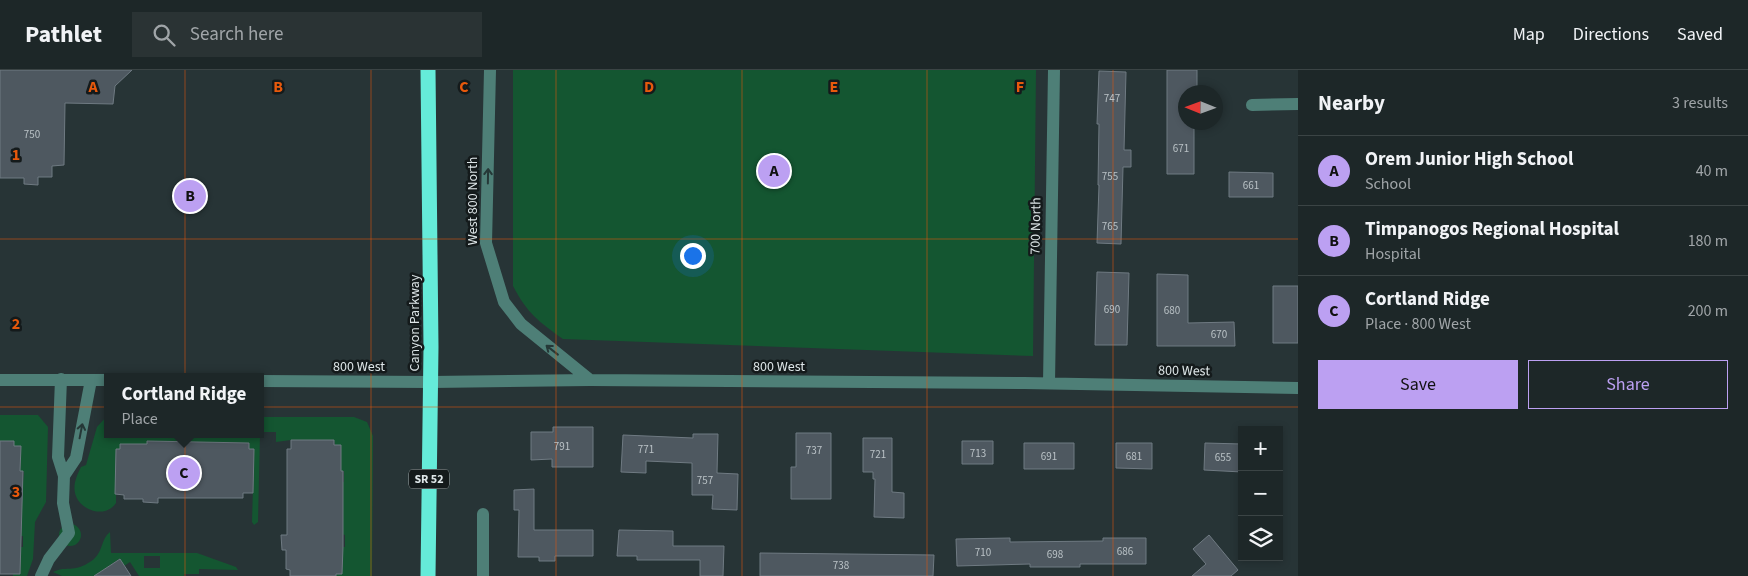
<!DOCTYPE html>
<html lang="en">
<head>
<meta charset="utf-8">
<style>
  :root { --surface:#1d2728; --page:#2a3334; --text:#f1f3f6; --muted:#a0a5a8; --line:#3b4445; --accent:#bca0f2 }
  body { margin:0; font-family:"Source Sans 3",sans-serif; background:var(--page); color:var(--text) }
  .controls { position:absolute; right:15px; bottom:15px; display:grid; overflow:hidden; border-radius:0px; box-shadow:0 2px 8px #0003 }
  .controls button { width:45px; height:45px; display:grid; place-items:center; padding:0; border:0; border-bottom:1px solid var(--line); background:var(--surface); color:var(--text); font:25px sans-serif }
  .compass { position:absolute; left:1178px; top:15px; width:45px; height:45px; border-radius:50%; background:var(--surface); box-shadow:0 2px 8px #0003; rotate:271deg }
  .you { position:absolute; left:692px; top:185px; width:18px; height:18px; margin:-12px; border:4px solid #fff; border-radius:50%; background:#1a73e8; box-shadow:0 0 0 8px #1a73e833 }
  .badge { display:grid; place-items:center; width:32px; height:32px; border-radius:50%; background:var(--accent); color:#111; font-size:16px; font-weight:700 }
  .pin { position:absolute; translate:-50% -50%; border:2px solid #fff; box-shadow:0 1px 5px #0006 }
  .popup { position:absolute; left:104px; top:303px; width:160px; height:65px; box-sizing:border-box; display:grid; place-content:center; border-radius:0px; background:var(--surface); filter:drop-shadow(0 1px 4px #0005); font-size:16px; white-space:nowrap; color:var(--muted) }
  .popup b { font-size:19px; color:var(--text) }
  .popup::after { content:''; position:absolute; left:50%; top:100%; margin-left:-10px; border:10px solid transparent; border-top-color:var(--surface) }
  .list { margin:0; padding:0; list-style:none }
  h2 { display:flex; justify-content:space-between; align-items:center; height:65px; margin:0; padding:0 20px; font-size:21px }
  h2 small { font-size:16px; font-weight:400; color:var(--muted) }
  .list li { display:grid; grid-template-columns:32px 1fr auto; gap:15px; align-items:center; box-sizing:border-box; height:70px; padding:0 20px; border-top:1px solid var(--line) }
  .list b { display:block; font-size:19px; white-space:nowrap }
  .list p { margin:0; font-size:16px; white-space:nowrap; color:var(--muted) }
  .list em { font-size:16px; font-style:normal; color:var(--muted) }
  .actions { display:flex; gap:10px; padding:15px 20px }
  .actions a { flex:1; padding:11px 0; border:1px solid var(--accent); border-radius:0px; text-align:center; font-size:18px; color:var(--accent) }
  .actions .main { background:var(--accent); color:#111 }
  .icon { flex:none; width:28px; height:28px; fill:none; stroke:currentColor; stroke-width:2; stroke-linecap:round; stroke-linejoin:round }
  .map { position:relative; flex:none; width:1298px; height:506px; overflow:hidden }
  header { display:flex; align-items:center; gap:30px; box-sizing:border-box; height:70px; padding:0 25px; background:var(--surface); border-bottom:1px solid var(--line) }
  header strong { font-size:24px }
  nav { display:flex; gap:28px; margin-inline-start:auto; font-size:18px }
  .search { width:350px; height:45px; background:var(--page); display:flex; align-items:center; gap:12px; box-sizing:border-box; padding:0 18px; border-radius:0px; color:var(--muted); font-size:19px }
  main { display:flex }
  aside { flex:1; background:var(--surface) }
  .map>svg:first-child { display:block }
</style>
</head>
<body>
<header>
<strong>Pathlet</strong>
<div class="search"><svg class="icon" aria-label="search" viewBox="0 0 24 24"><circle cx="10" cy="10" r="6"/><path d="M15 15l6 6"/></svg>Search here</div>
<nav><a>Map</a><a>Directions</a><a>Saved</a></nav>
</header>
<main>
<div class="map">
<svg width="1298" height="506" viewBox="0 0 1298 506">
  <rect width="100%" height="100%" fill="#273436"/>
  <path fill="#145631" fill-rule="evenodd" d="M513,0h523l-3,286 -470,-17c-24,-17 -36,-26 -50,-53z
    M0,345h38l10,12 -2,75 -11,20 -2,37 -6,17h-14v-2h7v-27h3v-11h-2l1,-23h-11l11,-7 -1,-23h2l1,-11 -4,-1 1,-25h-7v-5h-14z
    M107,346l1,18h152l-2,88 -4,3 -2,-3 2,-73 -134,-5v5l-4,1v53c-10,16 -37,8 -41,-10 -2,-9 2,-18 6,-26l5,-2 11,-38z
    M260,347h94l13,5 6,14 -1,140h-36l6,-29h3v-12l-4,-1v-52h3v-11h-3l-7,-31h-43l-15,2v-10h-16z
    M59 465a11 11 0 1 1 22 0a11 11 0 1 1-22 0Z
    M110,462l1,21h86l39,14 2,3 -39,-1v5h-15v2h-45l-9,-14 -6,4 -5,-7 -24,17h-33l-9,-4c11,-5 13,-2 23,-4 6,-1 13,-5 18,-9 9,-8 7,-20 16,-27zM144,486h16v12h-16z"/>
  <path fill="#4e5860" stroke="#6f7a82" d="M0,0h132l-17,16 -2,18 -48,-1 -1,62 -12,1v11h-14v8l-14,-1v-6h-24z
    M1167,0h30v22h-11v30h8v52h-27z
    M1099,1l27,1 -2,78h7v17h-8l-2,77 -24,-1 2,-58h-1l1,-61h-2z
    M1229,102l44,1v24h-44z
    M1097,202l32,1 -2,72h-32z
    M1157,204l31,1v48l46,-1 1,24h-78z
    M1273,216h25v57h-25z
    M553,357h40v40h-41v-8l-21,1v-28h22z
    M796,363h35v66h-40v-32h5z
    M693,364h25l-1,39 21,1 -1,36 -25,-1 1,-14h-21v-32l-46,-2v12l-25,-1 2,-37 70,3z
    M863,368h29v54l12,1v25l-30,-1 1,-38h-2v-7h-10z
    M291,370h43v5h7v26h2v76l-1,27h-6v2h-46v-6l-4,-1v-19h-4l-1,-15h6v-86h4z
    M0,371h14v5h7l-1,25h3l-3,103h-20z
    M147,371l102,2v6h5l-1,44h-10v5h-85v5l-15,-1v-3h-19v-4l-9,-1 1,-45h4v-5h27z
    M962,371h31v23h-31z
    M1024,373h50v26h-50z
    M1116,373h36v26l-36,-1z
    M1205,373l37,1v28l-38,-2z
    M534,419v41h59v26h-38v5h-16v-4h-21l1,-47h-5v-20z
    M619,460l54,1v15h51l-1,30h-23v-16h-63v-4h-20z
    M1209,465l29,35 -7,6h-39l14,-12 -13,-15z
    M1010,468v4l93,-1v-3h43v26h-66v3h-50v-3l-73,2 -1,-27z
    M760,483l174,2 -1,21h-173z
    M120,489l11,17h-37z"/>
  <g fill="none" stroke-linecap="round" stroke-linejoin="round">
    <path stroke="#4e7f77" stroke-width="12" d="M490,0l-4,173 18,59 17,22 69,56
      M1252,35l46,-1
      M61,309l-3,78 6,19
      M0,310h108
      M260,311l171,1 159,-2 434,3 274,5
      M1049,313l5,-313
      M41,506l8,-17 20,-26 -6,-30 1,-27 12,-18 15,-78
      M483,506v-62"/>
    <path stroke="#65ebd9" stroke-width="15" d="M428,506l3,-229 -3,-277"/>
  </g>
  <defs><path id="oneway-shaft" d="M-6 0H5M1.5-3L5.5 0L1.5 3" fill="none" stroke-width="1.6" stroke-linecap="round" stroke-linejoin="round" transform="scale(1.25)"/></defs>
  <g stroke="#253837">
    <use href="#oneway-shaft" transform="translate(488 106) rotate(-89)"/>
    <use href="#oneway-shaft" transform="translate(552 280) rotate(-142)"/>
    <use href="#oneway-shaft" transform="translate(81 361) rotate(-79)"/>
  </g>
  <path fill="none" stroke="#e8590c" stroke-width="1" stroke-opacity="0.55" d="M185,0v506M371,0v506M556,0v506M742,0v506M927,0v506M1113,0v506M0,169h1298M0,337h1298"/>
  <g text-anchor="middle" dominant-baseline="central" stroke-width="5" stroke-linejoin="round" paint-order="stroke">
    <g font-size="11" fill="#bac2c6">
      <text x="1112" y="28">747</text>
      <text x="32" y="64">750</text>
      <text x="1181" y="78">671</text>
      <text x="1110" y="106">755</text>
      <text x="1251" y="115">661</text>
      <text x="1110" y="156">765</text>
      <text x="1112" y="239">690</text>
      <text x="1172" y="240">680</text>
      <text x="1219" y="264">670</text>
      <text x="562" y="376">791</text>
      <text x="646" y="379">771</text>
      <text x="814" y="380">737</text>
      <text x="978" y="383">713</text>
      <text x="878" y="384">721</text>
      <text x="1049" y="386">691</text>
      <text x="1134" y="386">681</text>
      <text x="1223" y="387">655</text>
      <text x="705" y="410">757</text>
      <text x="1125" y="481">686</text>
      <text x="983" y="482">710</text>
      <text x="1055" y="484">698</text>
      <text x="841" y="495">738</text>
    </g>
    <rect fill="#141a1b" stroke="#a1a9aa" stroke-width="1" x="409" y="399.5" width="40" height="19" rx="4"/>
    <g font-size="12" font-weight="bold" fill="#dee6e8">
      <text x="429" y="409">SR 52</text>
    </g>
    <g font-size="14" fill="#dee6e8" stroke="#141a1b">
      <text transform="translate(473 131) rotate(-90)">West 800 North</text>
      <text transform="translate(1036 156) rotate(-89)">700 North</text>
      <text transform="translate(415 253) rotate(-90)">Canyon Parkway</text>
      <text x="359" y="297">800 West</text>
      <text x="779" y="297">800 West</text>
      <text transform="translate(1184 301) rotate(1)">800 West</text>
    </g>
  </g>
  <g font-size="16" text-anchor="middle" font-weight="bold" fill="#e8590c" stroke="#141a1b" stroke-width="5" stroke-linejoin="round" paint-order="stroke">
    <text x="93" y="22">A</text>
    <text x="278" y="22">B</text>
    <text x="464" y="22">C</text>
    <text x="649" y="22">D</text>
    <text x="834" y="22">E</text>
    <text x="1020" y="22">F</text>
    <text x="16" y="90">1</text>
    <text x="16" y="259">2</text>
    <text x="16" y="427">3</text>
  </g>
</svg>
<div class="controls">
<button>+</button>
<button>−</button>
<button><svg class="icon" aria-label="layers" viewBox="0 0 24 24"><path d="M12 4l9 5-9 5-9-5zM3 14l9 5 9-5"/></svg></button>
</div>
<svg class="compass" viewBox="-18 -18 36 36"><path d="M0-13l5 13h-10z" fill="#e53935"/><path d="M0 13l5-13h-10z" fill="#a0a5a8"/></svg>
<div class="you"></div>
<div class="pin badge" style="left:774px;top:101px">A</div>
<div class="pin badge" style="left:190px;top:126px">B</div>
<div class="pin badge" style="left:184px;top:403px">C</div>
<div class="popup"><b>Cortland Ridge</b>Place</div>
</div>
<aside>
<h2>Nearby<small>3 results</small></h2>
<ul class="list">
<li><span class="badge">A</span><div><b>Orem Junior High School</b><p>School</p></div><em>40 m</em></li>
<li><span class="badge">B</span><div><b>Timpanogos Regional Hospital</b><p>Hospital</p></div><em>180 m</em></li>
<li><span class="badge">C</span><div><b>Cortland Ridge</b><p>Place · 800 West</p></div><em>200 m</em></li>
</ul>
<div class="actions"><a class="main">Save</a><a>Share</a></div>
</aside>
</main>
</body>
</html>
